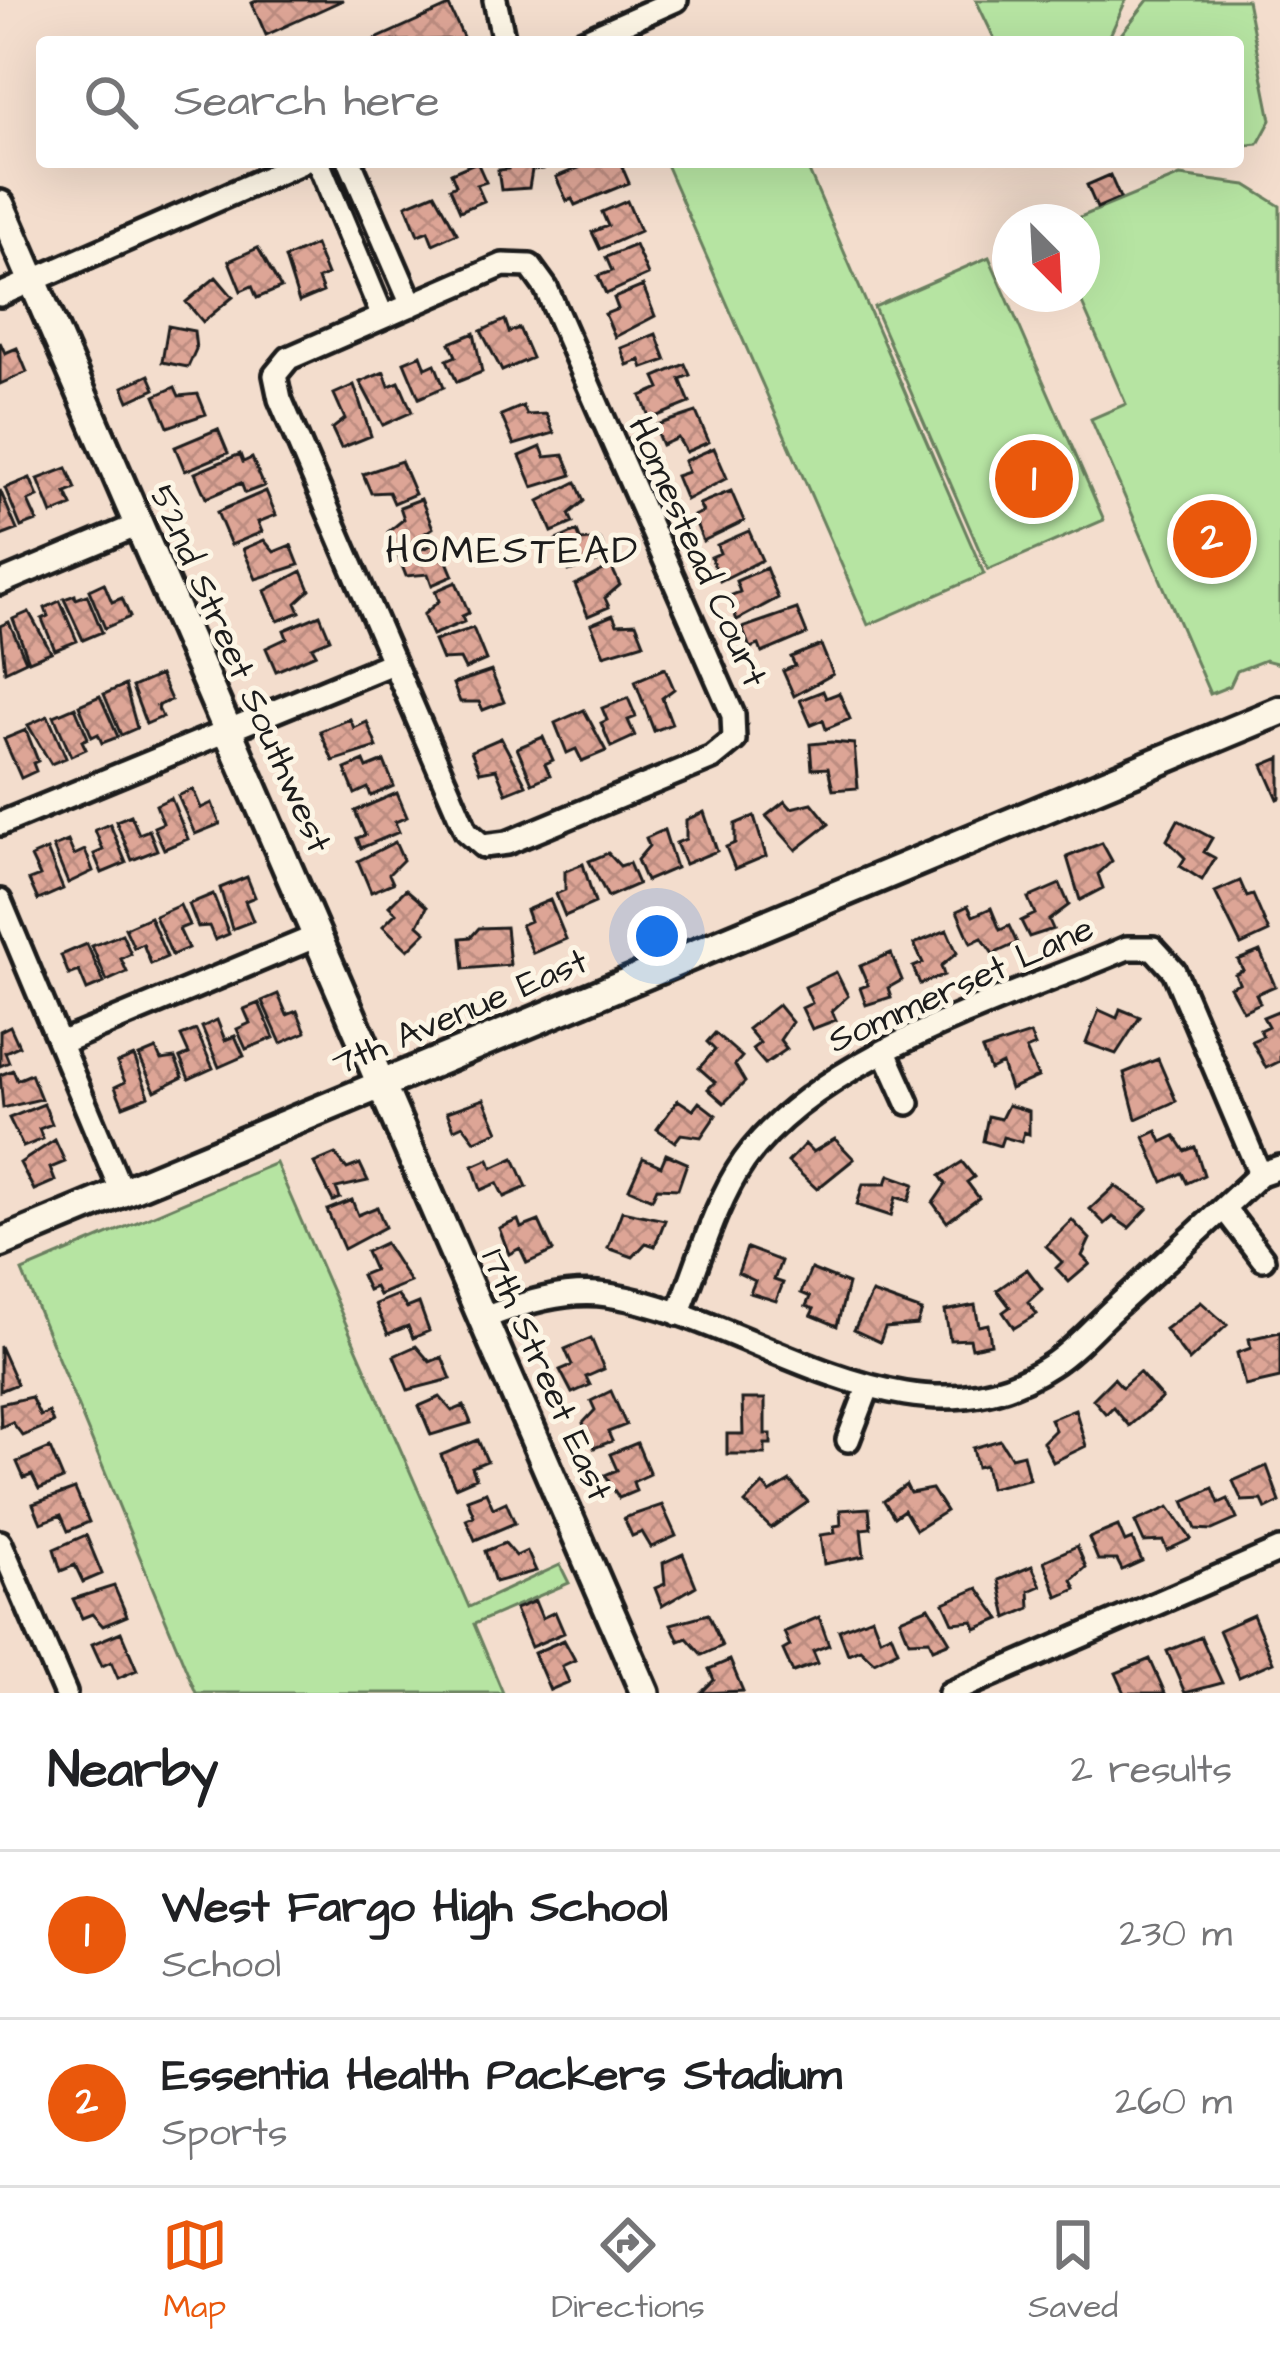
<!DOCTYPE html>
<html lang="en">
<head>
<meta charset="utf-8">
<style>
  :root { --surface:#fff; --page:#f6f6f6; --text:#202124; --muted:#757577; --line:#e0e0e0; --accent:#ea580c }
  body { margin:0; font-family:"Architects Daughter",sans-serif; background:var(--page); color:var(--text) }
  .compass { position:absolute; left:992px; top:204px; width:108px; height:108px; border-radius:50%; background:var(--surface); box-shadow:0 12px 48px #0002; rotate:156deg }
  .you { position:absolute; left:657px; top:936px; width:42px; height:42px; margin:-30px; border:9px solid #fff; border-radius:50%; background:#1a73e8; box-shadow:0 0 0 18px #1a73e833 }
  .badge { display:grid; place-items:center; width:78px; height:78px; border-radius:50%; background:var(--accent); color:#fff; font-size:39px; font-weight:700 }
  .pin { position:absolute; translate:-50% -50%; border:6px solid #fff; box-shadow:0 3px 12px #0006 }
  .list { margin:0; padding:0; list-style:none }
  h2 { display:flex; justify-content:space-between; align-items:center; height:156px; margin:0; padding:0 48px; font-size:51px }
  h2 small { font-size:39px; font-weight:400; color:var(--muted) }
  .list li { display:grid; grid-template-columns:78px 1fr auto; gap:36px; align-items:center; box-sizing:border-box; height:168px; padding:0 48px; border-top:3px solid var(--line) }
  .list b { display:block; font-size:45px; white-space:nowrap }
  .list p { margin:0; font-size:39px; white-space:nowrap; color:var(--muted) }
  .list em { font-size:39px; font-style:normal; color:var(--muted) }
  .icon { flex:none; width:66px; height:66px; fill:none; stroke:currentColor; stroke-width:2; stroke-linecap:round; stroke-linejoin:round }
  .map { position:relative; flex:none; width:1280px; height:1693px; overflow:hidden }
  .search { position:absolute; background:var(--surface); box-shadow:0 12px 48px #0002; left:36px; right:36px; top:36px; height:132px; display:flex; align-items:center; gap:30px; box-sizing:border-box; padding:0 42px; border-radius:12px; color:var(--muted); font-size:45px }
  .sheet { height:492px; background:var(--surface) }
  nav { display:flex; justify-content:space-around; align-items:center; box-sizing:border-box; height:168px; border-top:3px solid var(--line); background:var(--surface); font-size:33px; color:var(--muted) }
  nav a { display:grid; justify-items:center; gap:6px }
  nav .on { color:var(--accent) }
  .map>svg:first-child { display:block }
</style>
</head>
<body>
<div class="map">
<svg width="1280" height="1693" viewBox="0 0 1280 1693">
  <defs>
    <pattern id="building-cross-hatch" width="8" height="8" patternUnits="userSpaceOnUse" patternTransform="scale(3)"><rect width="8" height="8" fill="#dda596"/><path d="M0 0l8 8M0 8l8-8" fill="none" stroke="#bd8d81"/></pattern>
  </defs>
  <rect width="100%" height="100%" fill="#f3ddcd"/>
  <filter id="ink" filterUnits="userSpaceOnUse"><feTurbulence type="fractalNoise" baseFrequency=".00833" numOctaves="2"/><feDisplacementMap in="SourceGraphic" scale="24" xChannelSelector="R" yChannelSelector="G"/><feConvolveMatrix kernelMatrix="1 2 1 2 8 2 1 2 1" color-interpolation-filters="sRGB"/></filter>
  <g filter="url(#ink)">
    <path fill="#b6e4a2" stroke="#69805f" stroke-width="3" d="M976,0h150l-19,42h-111z
      M1148,0h99l24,120 -13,24 -20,2v-104h-123z
      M665,162h140l179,412 -116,51z
      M1180,176l66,9 34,21v458l-15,-4 -28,11 -7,15 -20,8 -119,-275 35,-15 -48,-110 4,-72h-14z
      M989,257l115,263 -116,50 -114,-263z
      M276,1163l193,444 91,-42 9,18 -95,41 29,69h-307l-174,-422z"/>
    <path fill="url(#building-cross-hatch)" stroke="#1c1c1c" stroke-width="3" d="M258,0h85l-77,35 -14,-32z
      M449,6l15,33 -88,3 -2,-2z
      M477,162l9,20 -9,3 7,16 -24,10 -10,-23 6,-3 -5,-12z
      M507,162h35l1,7 -11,1 -3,18 -28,2 -3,-20 10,-1z
      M579,162h41l9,21 -54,22 -3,-6 -5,2 -11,-24 25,-10z
      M1110,175l10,23 -23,10 -10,-23z
      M435,193l22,40 -24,11 -5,-13 -10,4 -12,-30z
      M627,201l13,30 -40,18 -8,-17 16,-6 -6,-14z
      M315,245l12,30 -9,4 5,13 -24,10 -14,-44z
      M635,245l13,30 -42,19 -8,-18 14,-5 -6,-14z
      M258,248l23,40 -24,10 -5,-12 -11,5 -12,-30z
      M216,277l17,20 -30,25 -17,-20z
      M643,286l12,30 -40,21 -10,-23 13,-5 -4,-11z
      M505,320l4,12 10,-4 13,30 -30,13 -21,-40z
      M168,326l26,5 2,18 -8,18 -26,-5z
      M474,333l8,39 -25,10 -10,-22 9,-4 -6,-13z
      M656,334l10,26 -23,8 -3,-8 -13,5 -6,-17z
      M0,342l5,11 12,-5 10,24 -27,12z
      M421,355l5,13 9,-4 9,23 -25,11 -15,-36z
      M685,364l5,11 -10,4 10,24 -40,16 -9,-23 19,-8 -5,-11z
      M384,372l5,14 10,-4 13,30 -29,13 -23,-43z
      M149,375l6,14 -26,12 -6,-14z
      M354,385l17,51 -30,12 -9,-19 13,-10 -11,-25z
      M175,387l4,9 19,-2 8,20 -38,13 -13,-31z
      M523,406l4,9 19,-1 8,19 -40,12 -13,-30z
      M696,412l13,30 -23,10 -8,-14 -16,7 -8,-19z
      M218,429l10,24 -43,18 -10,-24z
      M541,447l4,10 19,-2 8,20 -39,12 -13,-31z
      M714,448l13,30 -41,22 -10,-24 12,-4 -4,-11z
      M240,454l3,8 9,-4 12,28 -19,7 -4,-10 -35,15 -11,-25z
      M401,461l14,33 -21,9 -5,-11 -18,1 -8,-19z
      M67,468l9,21 -10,4 6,13 -20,8 -14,-35z
      M30,478l8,19 -10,4 9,20 -16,6 -16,-39z
      M576,482l8,19 -15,13 4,9 -21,9 -13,-31z
      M0,490l17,40 -16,6 -1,-3z
      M266,491l10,24 -18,7 4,10 -31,13 -14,-33z
      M731,491l13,30 -41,20 -10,-25 10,-4 -4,-8z
      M421,499l12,29 -37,24 -8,-20 16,-13 -4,-12z
      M577,531l4,10 19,-2 8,19 -39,13 -13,-31z
      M749,531l13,29 -42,21 -9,-24 9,-4 -3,-8z
      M264,540l10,12 17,-7 8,20 -43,14 -13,-30z
      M439,542l14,34 -21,9 -4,-11 -22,2 -7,-18z
      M611,566l9,19 -15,13 4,9 -21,9 -13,-31z
      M766,568l12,30 -41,22 -10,-23 13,-5 -4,-11z
      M302,571l8,19 -14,13 4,9 -22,9 -13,-30z
      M456,582l13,31 -7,3 2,6 -32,13 -9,-20 16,-14 -4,-10z
      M104,583l8,19 10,-4 8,19 -25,11 -16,-38z
      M75,595l1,4 11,-4 15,37 -19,8 -19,-41z
      M60,601l17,40 -22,9 -13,-31 6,-3 -3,-8z
      M797,609l10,25 -45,19 -3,-8 -9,3 -8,-20z
      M29,612l22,40 -22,9 -16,-42z
      M320,615l10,24 -18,8 4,7 -40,17 -10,-23 21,-10 -3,-8z
      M613,615l4,9 19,-1 8,20 -40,12 -13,-31z
      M9,622l17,39 -21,10 -5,-45z
      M473,628l13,32 -21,9 -5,-10 -18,1 -8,-19z
      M821,645l12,29 -39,22 -11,-25 12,-5 -4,-9z
      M665,668l9,21 -12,9 10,26 -18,7 -19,-50z
      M491,671l13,31 -21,8 -4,-8h-19l-7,-18z
      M160,675l11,25 -14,6 5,11 -16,7 -14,-37z
      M125,685l12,43 -16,7 -17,-41z
      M823,691l3,7 13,-5 11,26 -24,10 -3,-9 -12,5 -11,-25z
      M100,696l18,41 -16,6 -4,-9 -6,3 -13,-32z
      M628,698l8,19 -8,3 7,16 -24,11 -10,-24 6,-3 -5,-12z
      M75,707l13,31 -6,3 4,8 -15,7 -17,-40z
      M584,710l22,41 -24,10 -6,-12 -9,4 -12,-30z
      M48,716l18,42 -15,6 -23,-39z
      M350,719l4,9 13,-6 10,25 -44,14 -13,-30z
      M26,730l12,31 -5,2 3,8 -15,7 -17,-39z
      M543,737l10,23 -8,4 5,11 -18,8 -15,-35z
      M501,738l25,47 -20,8 -10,-24 -16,3 -9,-21z
      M831,742l23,2 4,44 -25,2 -5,-22 -16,1 -2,-25z
      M1280,758v40l-2,1 -15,-34z
      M364,761l3,7 17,-7 10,25 -23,10 -3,-8 -13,6 -10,-25z
      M193,789l8,19 11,-5 8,21 -25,10 -17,-38z
      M397,793l10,24 -12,5 4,10 -38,16 -4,-10 8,-3 -10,-24z
      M171,798l17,41 -24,10 -10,-22 9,-4 -7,-18z
      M785,801l6,7 21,-5 17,21 -33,26 -30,-34z
      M704,812l13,39 -32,13 -9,-21 10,-4v-19z
      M131,815l8,19 10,-4 8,20 -25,10 -16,-39z
      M754,816l12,40 -31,13 -9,-22 9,-4v-19z
      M1178,820l34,18 -8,14 11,6 -13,22 -22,-14 5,-8 -18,-18z
      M110,824l16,39 -24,10 -8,-19 9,-4 -8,-20z
      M664,830l12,38 -30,13 -9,-21 12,-14 -3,-8z
      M68,841l6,14 11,-5 8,21 -25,12 -15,-36z
      M395,842l8,18 -14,14 4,9 -22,9 -13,-31z
      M1102,843l10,18 -14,13 5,14 -23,12 -13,-43z
      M47,850l16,39 -25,11 -9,-20 11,-4 -9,-19z
      M608,853l12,13 9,-3 9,21 -30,13 -19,-36z
      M583,864l12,39 -30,13 -9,-22 9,-4v-19z
      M247,877l8,20 -10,4 8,20 -21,8 -12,-41z
      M1240,881l7,16 6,-2 16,37 -28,13 -26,-53z
      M1060,884l9,21 -20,15 4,9 -24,8 -8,-16 14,-7 -7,-16z
      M406,889l21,18 -9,18 8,7 -18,18 -25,-24 13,-13 -7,-7z
      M213,894l16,40 -14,6 -6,-14 -11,1 -9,-23z
      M550,900l16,39 -33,14 -12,-28 9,-4 -4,-11z
      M180,905l9,20 -10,4 9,19 -16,7 -17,-39z
      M968,906l5,10 18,-8 9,22 9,-4 8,17 -24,11 -11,-16 -11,5 -14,-32z
      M150,917l17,40 -16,7 -8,-20 -9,4 -9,-20z
      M506,927l4,38 -46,4 -3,-31 10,-1 8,-9z
      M947,930l10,23 -16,13 3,9 -24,9 -7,-17 10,-4 -9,-19z
      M122,934l9,20 -10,5 6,13 -20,9 -15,-35z
      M87,944l17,39 -17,7 -8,-19 -10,4 -8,-20z
      M1260,951l15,35 -19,8 4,9 -17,8 -13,-24 9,-4 -4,-9 8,-4 -5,-10z
      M891,953l11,27 -14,8 3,9 -25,8 -6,-17 8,-3 -8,-19z
      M836,972l12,24 -16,15 4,9 -24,9 -10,-21 10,-5 -7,-16z
      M278,994l9,21 10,-4 9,21 -25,11 -19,-42z
      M259,1003l15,35 -28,11 -9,-20 13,-6 -6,-14z
      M778,1005l14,17 -12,18 7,9 -22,15 -13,-15 8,-6 -12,-14z
      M1120,1009l20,8 -24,37 -30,-11 13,-33 18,8z
      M1280,1010v51l-14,7 -14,-27 11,-5 -3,-6 8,-4 -5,-9z
      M217,1020l8,20 10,-4 9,20 -25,11 -17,-40z
      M10,1026l9,20 -14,6 4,10 -9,4v-35z
      M196,1030l17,38 -24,11 -9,-21 9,-4 -8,-18z
      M715,1033l27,24 -7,8 10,17 -21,21 -16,-14 7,-7 -16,-14 16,-18 -8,-8z
      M1030,1034l5,12 -9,4 12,27 -28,12 -8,-25 -12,6 -8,-20z
      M156,1049l5,11 14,-2 8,19 -28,14 -16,-35z
      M134,1056l15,40 -26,10 -8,-19 10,-5 -8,-19z
      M1158,1059l18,42 -40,18 -12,-46z
      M13,1070l4,10 14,-6 10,25 -38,9 -3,-33z
      M484,1099l14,32 -23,10 -12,-16 -9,4 -7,-17z
      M678,1100l15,10 6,-8 17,13 -15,22 -20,-3 -6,8 -18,-13z
      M44,1104l8,20 -13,5 4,10 -20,8 -14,-29z
      M1008,1105l21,6v23l-5,-2 -3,10 -18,-5 -3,9 -17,-5 5,-25 13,3z
      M1157,1131l5,11 13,-6 10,15 10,-4 9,28 -17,8 -5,-10 -19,9 -19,-45z
      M835,1139l19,20 -37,30 -29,-27 17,-18 8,8z
      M55,1140l10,22 -15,6 5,13 -21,9 -14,-27z
      M335,1154l12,15 13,-5 8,17 -32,7 4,10 -7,3 -19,-38z
      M666,1154l21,9 -9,26 -21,-1 -5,11 -23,-10 14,-31 18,8z
      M514,1158l13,29 -23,10 -7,-14 -16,7 -8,-24 16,-7 3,9z
      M962,1162l12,15 -7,5 12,16 -32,24 -14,-19 13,-19 -6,-8z
      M889,1175l25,9 -5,17 -13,-4 -5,19 -34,-11 6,-21h23z
      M1115,1186l33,22 -19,20 -16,-11 -8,7 -15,-15z
      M352,1200l6,15 19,-8 8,20 -41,22 -17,-39z
      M622,1211l43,9 -10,26 -9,-3 -13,14 -25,-9z
      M518,1220l3,8 18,-7 14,30 -26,12 -7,-15 -11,6 -10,-26z
      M1072,1220l18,19 -8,17 8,8 -21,18 -13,-14 6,-6 -16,-16z
      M385,1243l25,39 -31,13 -4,-8 -7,3 -7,-15 13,-5 -8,-18z
      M747,1248l34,13 -7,19 9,3 -7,18 -26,-8 5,-12 -17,-8z
      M811,1269l37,15 -11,42 -26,-11 3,-6 -8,-3 4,-9 -9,-4z
      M1027,1269l15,20 -14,13 9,12 -23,14 -11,-16 7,-5 -13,-17z
      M872,1293l50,18 -5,14 -32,3 -5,14 -26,-12z
      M397,1295l10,13 12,-5 10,28 -16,7 -5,-12 -20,8 -13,-30z
      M1201,1302l26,23 -38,36 -24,-32z
      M975,1305l4,21 9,-2 3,20 -19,4 -2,-9 -20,1 -5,-29z
      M1280,1332v46l-35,8 -8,-33 14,-5 -2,-9z
      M591,1338l13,31 -18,8 4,8 -18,8 -12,-23 12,-5 -7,-16z
      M0,1346l17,38 -17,7z
      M416,1346l14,16 12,-5 9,22 -43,11 -14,-34z
      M1139,1372l23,26 -33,28 -16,-19 -7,7 -13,-15 21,-21 8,9z
      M611,1391l15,34 -18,7 4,9 -18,7 -11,-25 12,-13 -4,-9z
      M31,1397l9,19 9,-4 4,11 -30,13 -11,-14 -11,5 -1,-23z
      M440,1397l12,14 12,-5 7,17 -40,12 -12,-29z
      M742,1399h23v35h6v10h-6v10h-38v-20h16z
      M1075,1409l11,37 -33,16 -10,-20 12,-12 -5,-11z
      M478,1440l9,21 -15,6 4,11 -21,9 -14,-32z
      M1000,1440l11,17 12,-3 6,25 -39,9 -5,-23 -8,2 -4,-19z
      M637,1443l13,31 -17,8 3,9 -17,7 -14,-23 12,-5 -7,-16z
      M50,1448l13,31 -24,10 -7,-14 -8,3 -7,-16z
      M1267,1466l13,36 -14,7 -4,-9 -20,1 -9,-20z
      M790,1481l18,21 -37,26 -26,-25 18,-18 7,8z
      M906,1485l4,8 22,-4 14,22 -30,19 -12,-20 -10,7 -10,-16z
      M1213,1488l6,15 9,-4 9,20 -25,11 -16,-1 -12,-28z
      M75,1489l14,33 -21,9 -7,-16 -20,8 -8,-19z
      M486,1492l7,16 13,-6 9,21 -40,17 -9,-21 8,-3 -7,-17z
      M662,1505l14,31 -25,11 -9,-15 -10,4 -8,-18z
      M1169,1507l22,32 -24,11 -4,-9 -19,1 -9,-20z
      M869,1508l2,20 -10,1 3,27 -40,8 -4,-29 15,-2 -1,-7 7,-1 -1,-15z
      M1118,1526l7,16 7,-3 10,22 -20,9 -5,-10h-19l-9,-22z
      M86,1535l16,39 -19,8 -8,-17 -14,6 -7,-22z
      M505,1543l11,13 11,-5 9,20 -41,11 -10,-31z
      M1077,1546l9,21 -14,13 4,9 -18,8 -14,-36z
      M683,1554l13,32 -34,20 -7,-18 10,-4 -2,-21z
      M1032,1566l9,20 -12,5 1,17 -23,10 -8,-38z
      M114,1586l13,30 -24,10 -11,-12 -10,4 -9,-19z
      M978,1588l22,31 -24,10 -3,-8 -20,2 -9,-20z
      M535,1601l7,17 13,-6 9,21 -33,14 -16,-38z
      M929,1607l21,35 -17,7 -4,-9 -20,1 -9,-22z
      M708,1614l14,32 -20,9 -15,-17 -8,3 -8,-17z
      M1253,1615l20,47 -34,15 -20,-47z
      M819,1617l10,28 -16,6 5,12 -25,9 -10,-22 7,-4 -6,-14z
      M872,1617l8,21 11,-5 7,17 -24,12 -14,-13 -12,5 -9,-24z
      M121,1632l16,38 -19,8 -7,-16 -9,4 -10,-22z
      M1201,1637l21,46 -37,10 -18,-42z
      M564,1640l11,20 -13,6 7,16 -19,8 -16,-37z
      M1150,1659l15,34h-40l-9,-20z
      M730,1660l13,31 -42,2 13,-13 -5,-11z"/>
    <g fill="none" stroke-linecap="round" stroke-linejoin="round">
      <defs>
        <path id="street" d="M495,0l9,42
          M581,42l95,-42
          M318,162l65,155
          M350,162l62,143
          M503,265l27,1 16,22 187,427 1,25 -22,18 -205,85 -24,3 -17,-15 -186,-432 -5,-24 14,-17z
          M0,295l303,-133
          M0,583l138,-58
          M0,824l392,-161
          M0,901l121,289
          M60,1043l257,-107
          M885,1052l23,51
          M1224,1208l39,51
          M678,1314c20,-48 36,-110 66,-153 77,-107 262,-161 383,-213h26l21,23 86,203
          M484,1318c39,-15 81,-29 124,-23 143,21 301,165 443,70 25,-16 46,-42 68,-61 47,-43 94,-86 141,-130l20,-7
          M848,1440l20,-52
          M0,1542l65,151
          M950,1693l330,-143"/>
        <path id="secondary" d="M0,205l645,1488
          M0,1243l1280,-532"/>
      </defs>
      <use href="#street" stroke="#1c1c1c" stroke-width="30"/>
      <use href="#secondary" stroke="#1c1c1c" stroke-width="36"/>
      <use href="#street" stroke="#fcf5e5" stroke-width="21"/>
      <use href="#secondary" stroke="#fcf5e5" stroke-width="27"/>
    </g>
  </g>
  <g text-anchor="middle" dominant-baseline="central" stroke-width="10" stroke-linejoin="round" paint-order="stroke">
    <g font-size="36" fill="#1c1c1c" stroke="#fcf5e5">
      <text transform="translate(697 552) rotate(66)">Homestead Court</text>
      <text transform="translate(240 669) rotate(66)">52nd Street Southwest</text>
      <text transform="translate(961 985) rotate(-24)">Sommerset Lane</text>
      <text transform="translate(460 1013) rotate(-23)">7th Avenue East</text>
      <text transform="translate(546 1375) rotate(66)">17th Street East</text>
    </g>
    <g font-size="39" letter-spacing="3" fill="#1c1c1c" stroke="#fcf5e5">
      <text x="513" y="552">HOMESTEAD</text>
    </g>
  </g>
</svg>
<svg class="compass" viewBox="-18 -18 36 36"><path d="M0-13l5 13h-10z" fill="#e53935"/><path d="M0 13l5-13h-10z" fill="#757577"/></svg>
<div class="you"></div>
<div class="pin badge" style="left:1034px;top:479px">1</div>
<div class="pin badge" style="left:1212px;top:539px">2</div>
<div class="search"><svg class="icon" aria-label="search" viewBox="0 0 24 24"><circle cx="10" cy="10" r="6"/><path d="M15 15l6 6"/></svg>Search here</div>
</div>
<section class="sheet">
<h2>Nearby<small>2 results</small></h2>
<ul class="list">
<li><span class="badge">1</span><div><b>West Fargo High School</b><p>School</p></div><em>230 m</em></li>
<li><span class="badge">2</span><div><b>Essentia Health Packers Stadium</b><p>Sports</p></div><em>260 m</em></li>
</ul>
</section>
<nav>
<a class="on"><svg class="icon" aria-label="map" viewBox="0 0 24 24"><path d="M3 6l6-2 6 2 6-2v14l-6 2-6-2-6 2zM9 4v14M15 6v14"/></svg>Map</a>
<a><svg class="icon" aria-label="directions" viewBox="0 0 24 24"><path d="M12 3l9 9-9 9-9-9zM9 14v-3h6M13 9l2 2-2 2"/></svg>Directions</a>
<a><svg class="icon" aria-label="saved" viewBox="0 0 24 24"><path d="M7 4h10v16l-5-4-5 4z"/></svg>Saved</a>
</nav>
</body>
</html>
